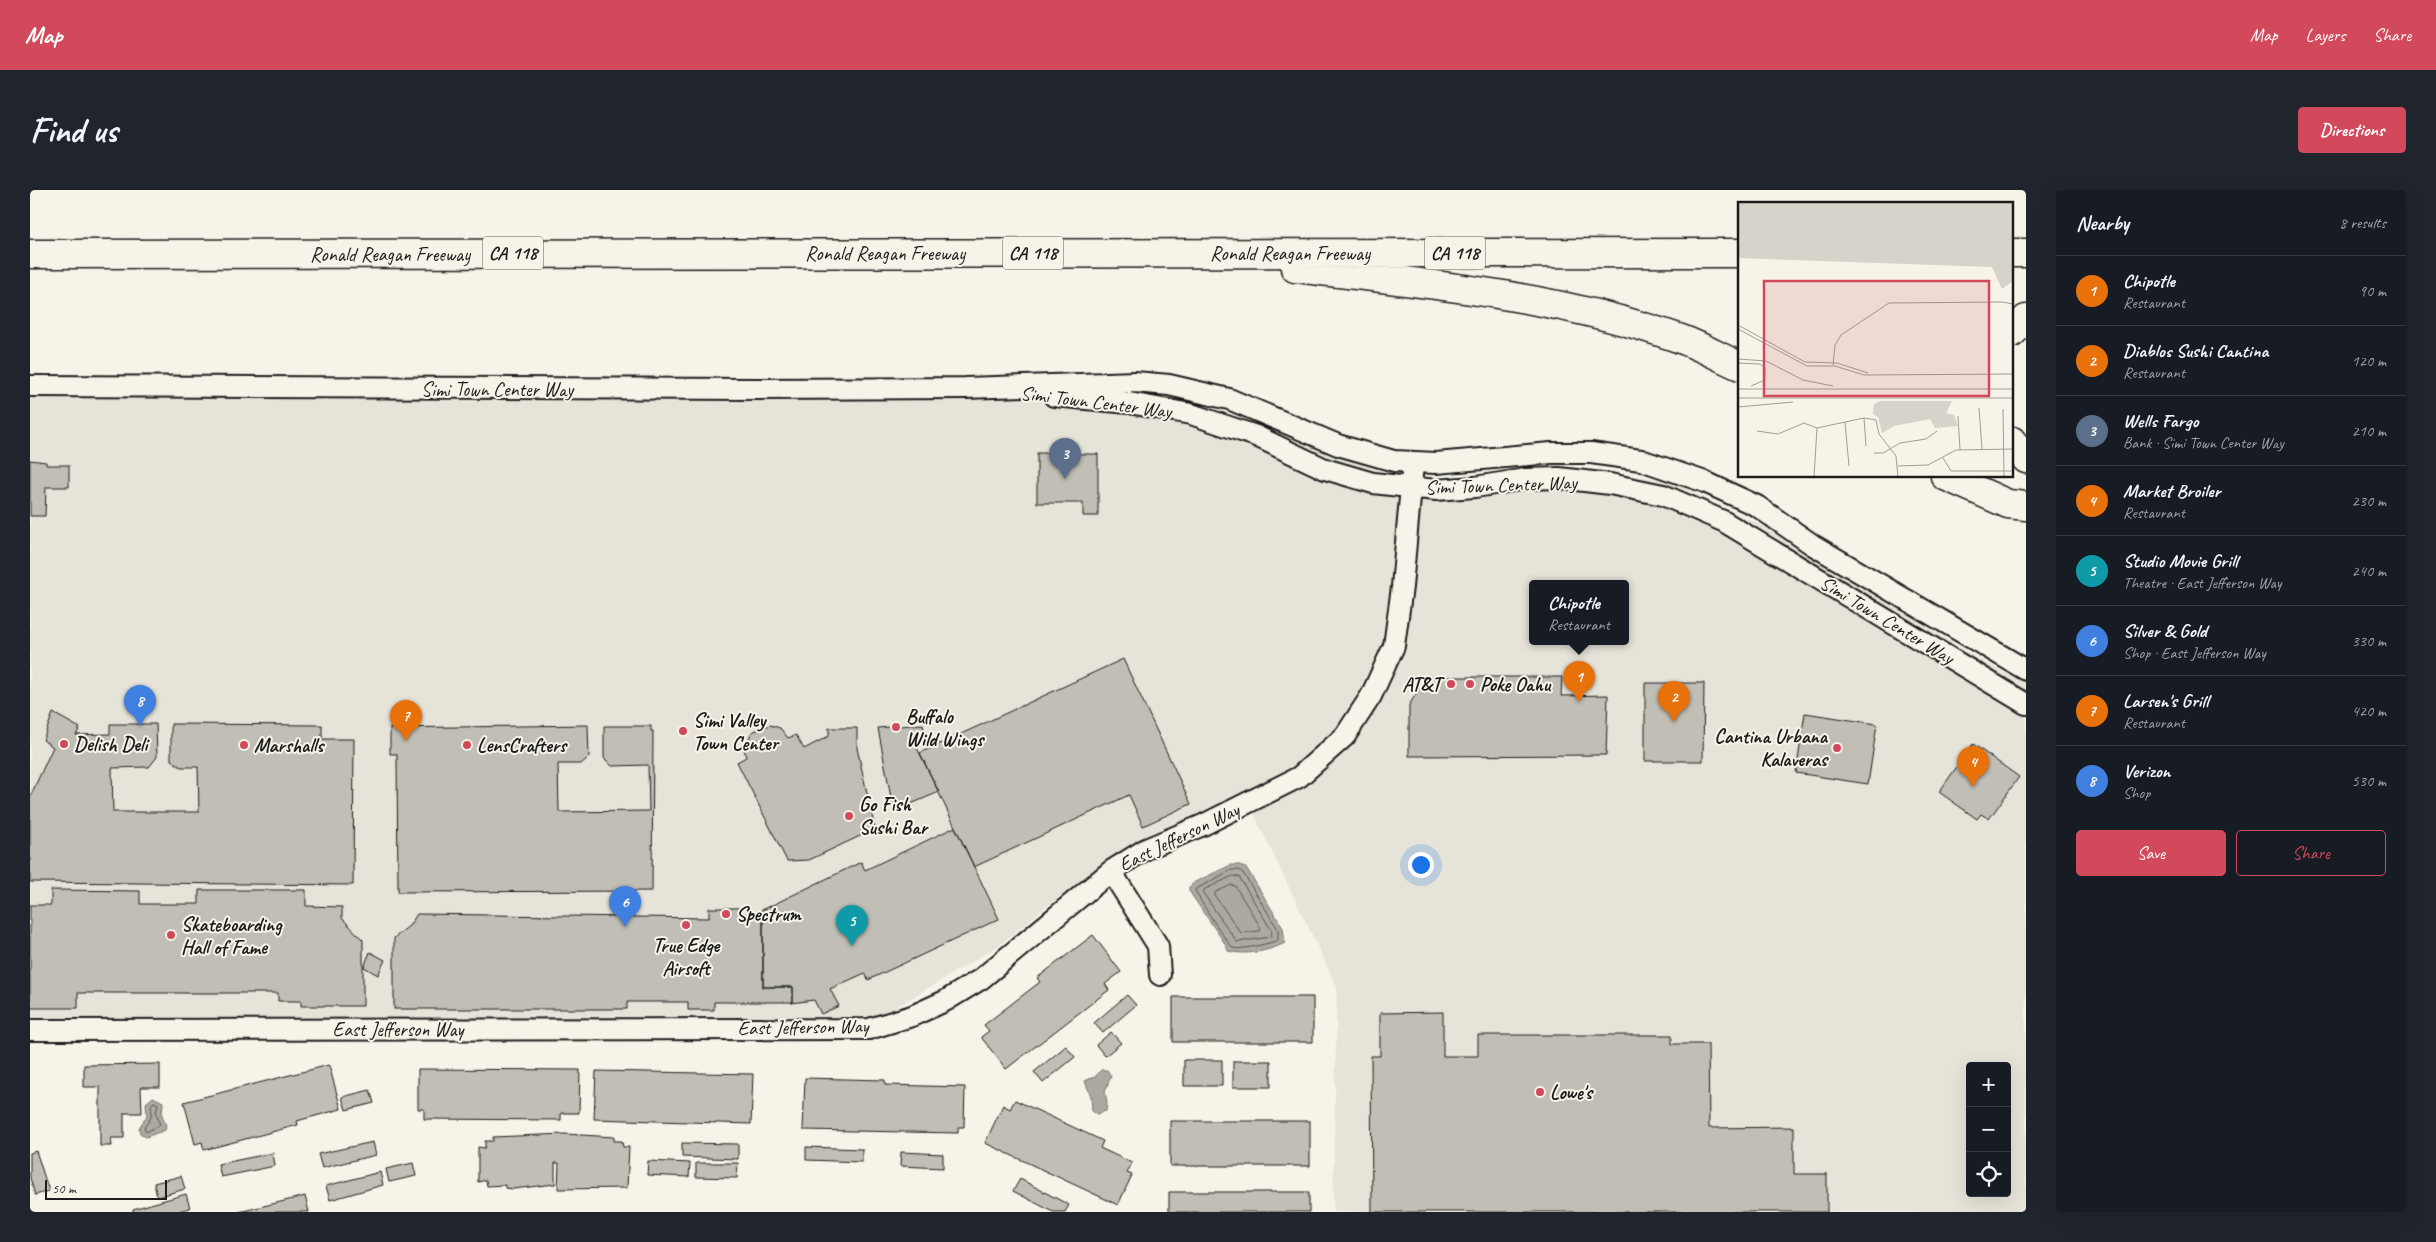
<!DOCTYPE html>
<html lang="en">
<head>
<meta charset="utf-8">
<style>
  :root { --surface:#171b24; --page:#20242c; --text:#f1f3f6; --muted:#9ea1a6; --line:#363941; --accent:#d1495b }
  body { margin:0; font-family:Caveat,sans-serif; background:var(--page); color:var(--text) }
  .controls { position:absolute; right:15px; bottom:15px; display:grid; overflow:hidden; border-radius:5px; box-shadow:0 5px 20px #0002 }
  .controls button { width:45px; height:45px; display:grid; place-items:center; padding:0; border:0; border-bottom:1px solid var(--line); background:var(--surface); color:var(--text); font:25px sans-serif }
  .scale { position:absolute; left:15px; bottom:12px; width:122px; box-sizing:border-box; padding-left:5px; border:2px solid #1c1c1c; border-top:0; font-size:14px; line-height:18px; white-space:nowrap; color:#1c1c1c; -webkit-text-stroke:4px #f7f3e8; paint-order:stroke }
  .you { position:absolute; left:1390px; top:674px; width:18px; height:18px; margin:-12px; border:4px solid #fff; border-radius:50%; background:#1a73e8; box-shadow:0 0 0 8px #1a73e833 }
  .badge { display:grid; place-items:center; width:32px; height:32px; border-radius:50%; background:var(--accent); color:#fff; font-size:16px; font-weight:700 }
  .pin { position:absolute; translate:-50% -41px; filter:drop-shadow(0 1px 2px #0008) }
  .pin::after { content:''; position:absolute; top:26px; width:18px; height:15px; background:inherit; clip-path:polygon(0 0,100% 0,50% 100%) }
  .popup { position:absolute; left:1499px; top:390px; width:100px; height:65px; box-sizing:border-box; display:grid; place-content:center; border-radius:5px; background:var(--surface); filter:drop-shadow(0 1px 4px #0005); font-size:16px; white-space:nowrap; color:var(--muted) }
  .popup b { font-size:19px; color:var(--text) }
  .popup::after { content:''; position:absolute; left:50%; top:100%; margin-left:-10px; border:10px solid transparent; border-top-color:var(--surface) }
  .list { margin:0; padding:0; list-style:none }
  h2 { display:flex; justify-content:space-between; align-items:center; height:65px; margin:0; padding:0 20px; font-size:21px }
  h2 small { font-size:16px; font-weight:400; color:var(--muted) }
  .list li { display:grid; grid-template-columns:32px 1fr auto; gap:15px; align-items:center; box-sizing:border-box; height:70px; padding:0 20px; border-top:1px solid var(--line) }
  .list b { display:block; font-size:19px; white-space:nowrap }
  .list p { margin:0; font-size:16px; white-space:nowrap; color:var(--muted) }
  .list em { font-size:16px; font-style:normal; color:var(--muted) }
  .actions { display:flex; gap:10px; padding:15px 20px }
  .actions a { flex:1; padding:11px 0; border:1px solid var(--accent); border-radius:5px; text-align:center; font-size:18px; color:var(--accent) }
  .actions .main { background:var(--accent); color:#fff }
  .icon { flex:none; width:28px; height:28px; fill:none; stroke:currentColor; stroke-width:2; stroke-linecap:round; stroke-linejoin:round }
  .map { position:relative; flex:none; width:1996px; height:1022px; overflow:hidden; border-radius:5px }
  header { display:flex; align-items:center; gap:30px; box-sizing:border-box; height:70px; padding:0 25px; background:var(--accent); color:#fff }
  header strong { font-size:24px }
  nav { display:flex; gap:28px; margin-inline-start:auto; font-size:18px }
  .intro { display:flex; align-items:center; justify-content:space-between; box-sizing:border-box; height:120px; padding:0 30px }
  h1 { margin:0; font-size:35px }
  .button { padding:12px 22px; border-radius:5px; background:var(--accent); color:#fff; font-size:18px; font-weight:700 }
  main { display:flex; gap:30px; padding:0 30px }
  aside { flex:1; background:var(--surface); border-radius:5px; box-shadow:0 5px 20px #0002 }
  .map>svg:first-child { display:block }
</style>
</head>
<body>
<header>
<strong>Map</strong>
<nav><a>Map</a><a>Layers</a><a>Share</a></nav>
</header>
<div class="intro"><h1>Find us</h1><a class="button">Directions</a></div>
<main>
<div class="map">
<svg width="1996" height="1022" viewBox="0 0 1996 1022">
  <rect width="100%" height="100%" fill="#f7f3e8"/>
  <filter id="ink" filterUnits="userSpaceOnUse"><feTurbulence type="fractalNoise" baseFrequency=".02" numOctaves="2"/><feDisplacementMap in="SourceGraphic" scale="10" xChannelSelector="R" yChannelSelector="G"/><feConvolveMatrix kernelMatrix="1 2 1 2 8 2 1 2 1" color-interpolation-filters="sRGB"/></filter>
  <g filter="url(#ink)">
    <path fill="#e6e3d9" fill-rule="evenodd" d="M0,199h1080l50,5 244,85 -17,164 -28,62 -44,52 -48,32 -155,72 -64,44 -50,41 -128,77 -840,3z
      M1526,276l111,14 102,49 204,127 53,28v528h-693l4,-225 -87,-181 68,-38 83,-126 19,-162zM1503,393h92v58h-92zM1940,876h37v127h-37z"/>
    <path fill="#aca9a2" stroke="#72716c" d="M1201,675h9l7,4 36,59 2,15c-16,8 -39,13 -57,8l-2,-6 -37,-54v-4l6,-5z
      M1071,880h6l4,6 -6,15 2,12 -1,8 -9,3 -5,-3 -1,-15 -6,-15 11,-5z
      M123,907l10,5 -1,13 4,11 -1,4 -19,7 -6,-4 -1,-5 8,-13 -1,-12z"/>
    <g fill="none" stroke-linecap="round" stroke-linejoin="round">
      <path stroke="#565452" stroke-width="1" d="M1202,680h7l4,3 35,56v11c-6,3 -40,11 -45,8 -6,-5 -35,-50 -38,-58z
        M1203,686l6,1 33,54 -1,6 -34,5 -34,-49 1,-3z
        M1202,695l3,1 26,42 -1,3 -19,2 -26,-37v-3z
        M124,912l4,2 -2,9 4,12 -14,7 -2,-4c6,-9 9,-11 7,-22z"/>
    </g>
    <path fill="#c0beb5" stroke="#1c1c1c" d="M1027,258h19v6h22v62h-15v-13h-46v-50h20z
      M0,270l16,2v3h23v22h-23l-1,29h-15z
      M1093,469l68,145 -48,22 -14,-31 -155,72 -54,-114z
      M1397,487h135l-1,19 47,-1 -2,60 -197,1v-51z
      M1615,493h59l-1,78h-58z
      M23,523l27,15 -4,7 34,-1v-10h46l1,33 -8,10 -37,1 1,44h86l-1,-45h-17l-10,-7v-36l151,1v14h32l-1,146 -323,-3v-85l23,-50 -10,-7z
      M1775,523l72,11 -9,60 -72,-11z
      M893,534l2,11 -12,5 26,52 -35,15 -12,-4 -14,-75z
      M558,535l1,32 -8,7h-23l1,48 90,-1 -1,-46 -36,1 -8,-8v-32h47v5h2l-1,160 -254,1 -1,-138h-7v-26z
      M740,535l10,3 8,10 8,-3 8,14 25,-13v-8h28v20l18,81 -66,31 -22,1 -50,-99 9,-5 -2,-9 8,-16z
      M1943,554l46,33 -30,42 -8,-5 -4,5 -38,-27z
      M925,637l44,92 -131,61 -3,-7 -35,16 9,17 -18,8 -7,-14 -23,3 2,-1v-15h-30v-73l-3,-3 101,-49 4,8z
      M21,700l89,1v13h59v-14h107v16l36,1v11l21,22v66h-62v-5h-23v-8h-200v15h-48v-103h21z
      M679,718h32v6h22v73h30v15h-79v8h-26v-8h-61v7h-233v-71l16,-13 7,-11 292,4z
      M1063,745l28,37 -16,12 4,6 -103,79 -25,-32 8,-6 -5,-6 56,-43 -3,-4z
      M340,762l15,8 -7,15 -14,-8z
      M1097,805l9,10 -33,28 -9,-10z
      M1143,807h140v45h-140z
      M1413,822v44h35v-21h194v9h36l1,84 85,-1v47h33v38h-455l-1,-156h9v-43z
      M1081,842l10,11 -16,13 -9,-11z
      M1036,856l9,11 -32,26 -9,-11z
      M1154,870h38v26h-38z
      M1203,871h38v26h-38z
      M130,874v23h-19l1,26h-18v25h-13l1,8h-12v-59h-16v-22z
      M299,875l12,44 -44,12 1,4 -94,25 -2,-8 -7,2 -11,-42z
      M388,879l162,1 -1,43h-18v7l-137,-1v-10h-6z
      M566,881l157,3 -2,50 -157,-5z
      M775,888l80,2v5l80,2 -1,40h-6v6l-155,-3z
      M340,900l4,13 -28,7 -4,-13z
      M985,910l88,41 -3,7 32,15 -5,10 5,2 -14,30 -133,-62 18,-38 7,4z
      M1140,931h140v45h-140z
      M535,944l49,3v4h8l1,6h6l-2,41 -69,1 1,-26h-4v21l-42,5 -8,-1v-3l-18,1 -1,-6 -8,2v-35l7,1v-7h8v-4z
      M343,952l3,13 -54,13 -4,-14z
      M652,953l56,1v15l-56,-2z
      M776,957l56,2v13l-56,-2z
      M6,961l13,40 -14,4 -5,-17v-25z
      M871,962l42,2v14l-43,-2z
      M243,963l2,13 -54,11 -3,-13z
      M618,971l42,2 -1,14 -42,-2z
      M383,973l3,13 -27,6 -3,-13z
      M666,973h42l-1,15 -41,-1z
      M350,982l3,13 -53,15 -4,-14z
      M151,986l4,13 -28,8 -3,-14z
      M990,989l49,26 -4,7h-12l-40,-21z
      M1139,1002h140v20h-140z
      M156,1004l4,14 -15,4h-42v-3z
      M275,1006l4,16h-70z"/>
    <g fill="none" stroke-linecap="round" stroke-linejoin="round">
      <defs>
        <path id="minor" d="M0,196l727,3 208,-1 170,-6 34,3 60,14 109,46 56,16 42,2 115,-10h40l50,7 64,22 52,24 56,39 213,125
          M1024,206l75,7 62,11 65,22 69,33 48,14 63,7 39,-3 51,-8 33,-1 51,6 53,11 60,26 303,183
          M1081,681l47,75 2,29
          M0,840l839,-1 43,-13 33,-15 36,-22 130,-108 35,-22 57,-24 96,-48 46,-41 26,-40 23,-50 8,-59 11,-123"/>
        <path id="highway" d="M1982,63h14
          M0,64l1710,-1
          M1265,78c128,15 260,27 383,70 21,7 41,19 62,28
          M1982,143l14,-14
          M1982,251l14,18
          M1915,286l63,28 18,2"/>
      </defs>
      <use href="#minor" stroke="#1c1c1c" stroke-width="24"/>
      <use href="#highway" stroke="#1c1c1c" stroke-width="31"/>
      <use href="#minor" stroke="#f7f3e8" stroke-width="20"/>
      <use href="#highway" stroke="#f7f3e8" stroke-width="28"/>
    </g>
  </g>
  <g fill="#d1495b" stroke="#f7f3e8" stroke-width="2">
    <circle cx="1421" cy="494" r="5"/>
    <circle cx="1440" cy="494" r="5"/>
    <circle cx="866" cy="537" r="5"/>
    <circle cx="653" cy="541" r="5"/>
    <circle cx="34" cy="554" r="5"/>
    <circle cx="214" cy="555" r="5"/>
    <circle cx="437" cy="555" r="5"/>
    <circle cx="1807" cy="558" r="5"/>
    <circle cx="819" cy="626" r="5"/>
    <circle cx="696" cy="724" r="5"/>
    <circle cx="656" cy="735" r="5"/>
    <circle cx="141" cy="745" r="5"/>
    <circle cx="1510" cy="902" r="5"/>
  </g>
  <g text-anchor="middle" dominant-baseline="central" stroke-width="4" stroke-linejoin="round" paint-order="stroke">
    <g fill="#f7f3e8" stroke="#5e5c59" stroke-width="1">
      <rect x="453" y="46.5" width="60" height="33" rx="4"/>
      <rect x="973" y="46.5" width="60" height="33" rx="4"/>
      <rect x="1395" y="46.5" width="60" height="33" rx="4"/>
    </g>
    <g font-size="19" font-weight="bold" fill="#1c1c1c">
      <text x="483" y="63">CA 118</text>
      <text x="1003" y="63">CA 118</text>
      <text x="1425" y="63">CA 118</text>
    </g>
    <g font-size="20" fill="#1c1c1c" stroke="#f7f3e8">
      <text x="855" y="63">Ronald Reagan Freeway</text>
      <text x="1260" y="63">Ronald Reagan Freeway</text>
      <text x="360" y="64">Ronald Reagan Freeway</text>
      <text x="467" y="199">Simi Town Center Way</text>
      <text transform="translate(1066 212) rotate(7)">Simi Town Center Way</text>
      <text transform="translate(1471 295) rotate(-2)">Simi Town Center Way</text>
      <text transform="translate(1857 430) rotate(31)">Simi Town Center Way</text>
      <text transform="translate(1149 647) rotate(-26)">East Jefferson Way</text>
      <text transform="translate(773 837) rotate(-1)">East Jefferson Way</text>
      <text x="368" y="839">East Jefferson Way</text>
    </g>
    <g font-size="20" font-weight="bold" fill="#1c1c1c" stroke="#f7f3e8" text-anchor="start">
      <text x="1411" y="494" text-anchor="end">AT&amp;T</text>
      <text x="1450" y="494">Poke Oahu</text>
      <text x="876" y="526">Buffalo<tspan x="876" dy="23">Wild Wings</tspan></text>
      <text x="663" y="530">Simi Valley<tspan x="663" dy="23">Town Center</tspan></text>
      <text x="1797" y="546" text-anchor="end">Cantina Urbana<tspan x="1797" dy="23">Kalaveras</tspan></text>
      <text x="44" y="554">Delish Deli</text>
      <text x="224" y="555">Marshalls</text>
      <text x="447" y="555">LensCrafters</text>
      <text x="829" y="614">Go Fish<tspan x="829" dy="23">Sushi Bar</tspan></text>
      <text x="706" y="724">Spectrum</text>
      <text x="151" y="734">Skateboarding<tspan x="151" dy="23">Hall of Fame</tspan></text>
      <text x="656" y="755" text-anchor="middle">True Edge<tspan x="656" dy="23">Airsoft</tspan></text>
      <text x="1520" y="902">Lowe's</text>
    </g>
  </g>
  <g transform="translate(1708 12)">
    <rect width="275" height="275" fill="#f7f3e8"/>
    <path d="M0,0h275v79l-11,8 -10,-22 -254,-9zM142,199h72l-6,12 8,2 4,11 -23,2 -5,-9 -36,7 -12,7 -4,-16 -5,-3 1,-10z" fill="#d7d3cb"/>
    <path fill="none" stroke="#9f9d96" stroke-width="1" d="M0,123l67,37 32,1 31,10M0,127l69,37h28l29,9 149,-1M0,157l28,2 37,19 30,6M0,161l22,1 5,4v12l-14,6M95,163l2,-20 6,-10 48,-32 113,-1 11,2M0,187h275M0,196h275M0,205l55,-5M241,206l3,41M265,207l1,68M220,214l2,34M126,216l2,28M107,220l4,44M19,229l21,3 26,-11 13,5M136,251h9l17,-10 26,-4 11,-8M205,256l8,13M160,264l30,-1 28,-15 57,-1M213,269h62M76,275l3,-49 47,-10 12,2 3,14 17,22 2,21"/>
    <path fill="#d1495b" fill-opacity="0.15" stroke="#d1495b" stroke-width="2.5" d="M26,79h225v115h-225z"/>
    <rect width="275" height="275" fill="none" stroke="#1c1c1c" stroke-width="2.5"/>
  </g>
</svg>
<div class="controls">
<button>+</button>
<button>−</button>
<button><svg class="icon" aria-label="locate" viewBox="0 0 24 24"><circle cx="12" cy="12" r="6"/><path d="M12 2v4M12 18v4M2 12h4M18 12h4"/></svg></button>
</div>
<div class="scale">50 m</div>
<div class="you"></div>
<div class="pin badge" style="left:1549px;top:512px;background:#e8710a">1</div>
<div class="popup"><b>Chipotle</b>Restaurant</div>
<div class="pin badge" style="left:1644px;top:532px;background:#e8710a">2</div>
<div class="pin badge" style="left:1035px;top:289px;background:#5c6f8a">3</div>
<div class="pin badge" style="left:1943px;top:597px;background:#e8710a">4</div>
<div class="pin badge" style="left:822px;top:756px;background:#0f9aa8">5</div>
<div class="pin badge" style="left:595px;top:737px;background:#3f7fe0">6</div>
<div class="pin badge" style="left:376px;top:551px;background:#e8710a">7</div>
<div class="pin badge" style="left:110px;top:536px;background:#3f7fe0">8</div>
</div>
<aside>
<h2>Nearby<small>8 results</small></h2>
<ul class="list">
<li><span class="badge" style="background:#e8710a">1</span><div><b>Chipotle</b><p>Restaurant</p></div><em>90 m</em></li>
<li><span class="badge" style="background:#e8710a">2</span><div><b>Diablos Sushi Cantina</b><p>Restaurant</p></div><em>120 m</em></li>
<li><span class="badge" style="background:#5c6f8a">3</span><div><b>Wells Fargo</b><p>Bank · Simi Town Center Way</p></div><em>210 m</em></li>
<li><span class="badge" style="background:#e8710a">4</span><div><b>Market Broiler</b><p>Restaurant</p></div><em>230 m</em></li>
<li><span class="badge" style="background:#0f9aa8">5</span><div><b>Studio Movie Grill</b><p>Theatre · East Jefferson Way</p></div><em>240 m</em></li>
<li><span class="badge" style="background:#3f7fe0">6</span><div><b>Silver &amp; Gold</b><p>Shop · East Jefferson Way</p></div><em>330 m</em></li>
<li><span class="badge" style="background:#e8710a">7</span><div><b>Larsen's Grill</b><p>Restaurant</p></div><em>420 m</em></li>
<li><span class="badge" style="background:#3f7fe0">8</span><div><b>Verizon</b><p>Shop</p></div><em>530 m</em></li>
</ul>
<div class="actions"><a class="main">Save</a><a>Share</a></div>
</aside>
</main>
</body>
</html>
